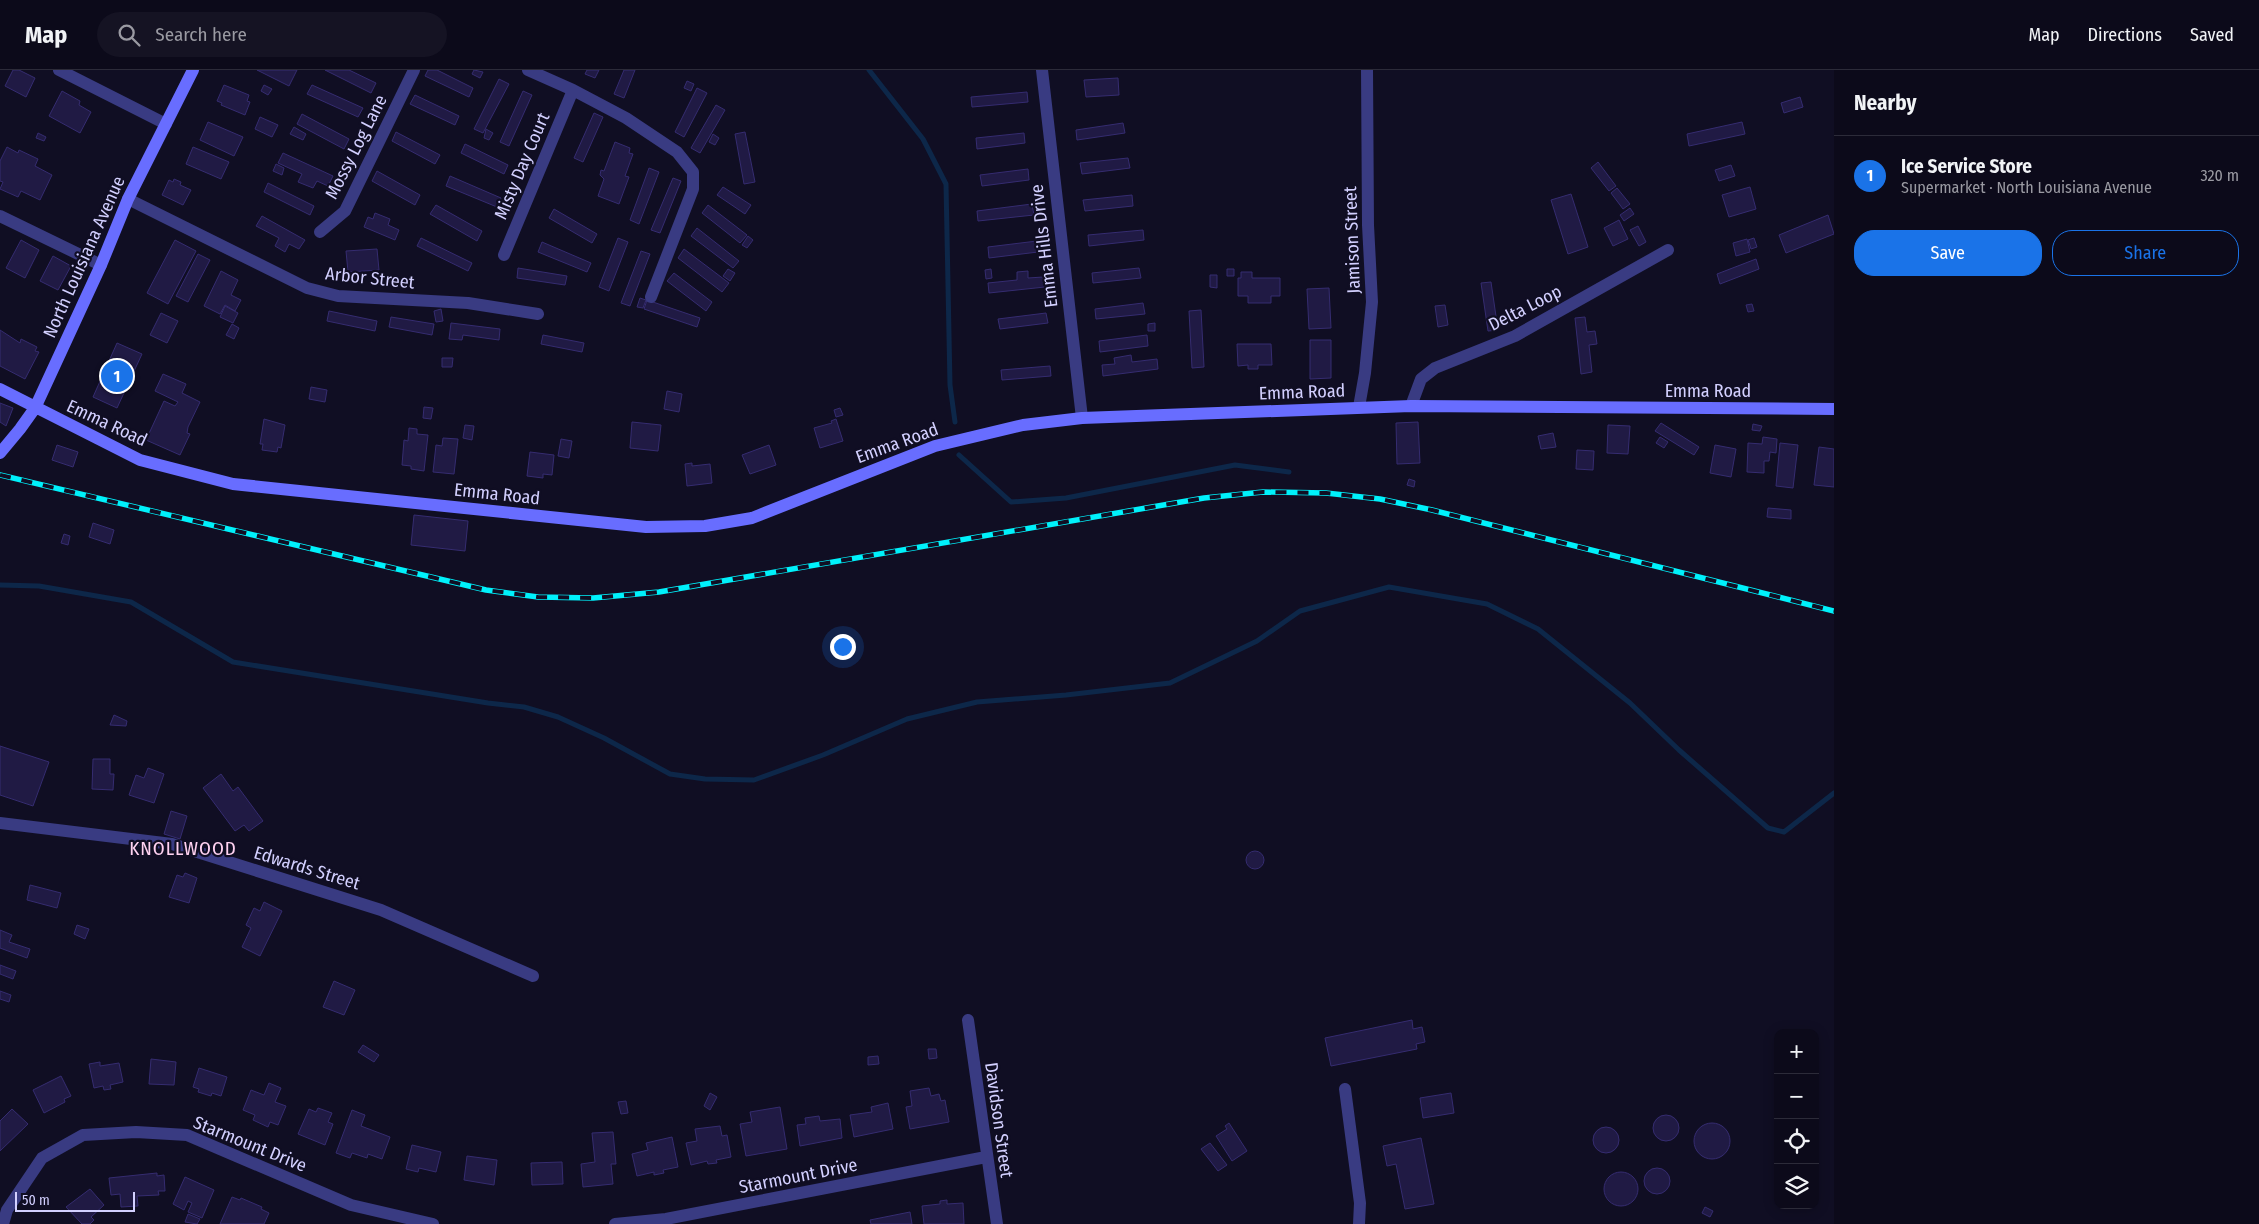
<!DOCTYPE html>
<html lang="en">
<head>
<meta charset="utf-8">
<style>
  :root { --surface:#0c0a1a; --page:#151323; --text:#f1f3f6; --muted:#9a9aa2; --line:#2c2b39; --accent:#1a73e8 }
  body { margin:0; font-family:"Fira Sans Condensed",sans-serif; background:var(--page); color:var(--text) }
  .controls { position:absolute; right:15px; bottom:15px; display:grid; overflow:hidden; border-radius:10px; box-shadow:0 2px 12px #0003 }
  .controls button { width:45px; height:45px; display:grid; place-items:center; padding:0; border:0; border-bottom:1px solid var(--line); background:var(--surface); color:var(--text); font:25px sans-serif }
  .scale { position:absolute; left:15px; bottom:12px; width:120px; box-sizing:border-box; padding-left:5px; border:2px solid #d3d0ff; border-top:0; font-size:14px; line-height:18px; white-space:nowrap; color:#d3d0ff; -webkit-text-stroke:4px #100e23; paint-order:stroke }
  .you { position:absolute; left:842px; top:576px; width:18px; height:18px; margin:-12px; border:4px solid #fff; border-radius:50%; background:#1a73e8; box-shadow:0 0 0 8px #1a73e833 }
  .badge { display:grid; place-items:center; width:32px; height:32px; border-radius:50%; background:var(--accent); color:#fff; font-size:16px; font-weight:700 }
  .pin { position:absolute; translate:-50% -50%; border:2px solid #fff; box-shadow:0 1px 5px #0006 }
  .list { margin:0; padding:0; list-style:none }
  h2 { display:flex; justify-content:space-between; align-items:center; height:65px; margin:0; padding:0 20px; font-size:21px }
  h2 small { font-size:16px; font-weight:400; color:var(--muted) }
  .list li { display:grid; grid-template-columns:32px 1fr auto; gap:15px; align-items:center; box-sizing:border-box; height:80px; padding:0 20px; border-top:1px solid var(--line) }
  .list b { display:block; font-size:19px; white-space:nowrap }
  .list p { margin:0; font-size:16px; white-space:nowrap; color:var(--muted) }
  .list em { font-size:16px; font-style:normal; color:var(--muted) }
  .actions { display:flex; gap:10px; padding:15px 20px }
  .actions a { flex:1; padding:11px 0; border:1px solid var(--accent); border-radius:20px; text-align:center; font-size:18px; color:var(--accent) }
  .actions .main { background:var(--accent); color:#fff }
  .icon { flex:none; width:28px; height:28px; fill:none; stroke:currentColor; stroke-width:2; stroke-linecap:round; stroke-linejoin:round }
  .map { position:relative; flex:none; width:1834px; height:1154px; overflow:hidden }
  header { display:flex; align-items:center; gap:30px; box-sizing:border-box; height:70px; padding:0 25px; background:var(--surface); border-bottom:1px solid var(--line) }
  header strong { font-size:24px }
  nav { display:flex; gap:28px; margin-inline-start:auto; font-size:18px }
  .search { width:350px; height:45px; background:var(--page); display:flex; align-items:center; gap:12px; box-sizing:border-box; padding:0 18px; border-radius:28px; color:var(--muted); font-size:19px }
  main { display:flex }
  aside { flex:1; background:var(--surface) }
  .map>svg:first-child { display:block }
</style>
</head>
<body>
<header>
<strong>Map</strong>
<div class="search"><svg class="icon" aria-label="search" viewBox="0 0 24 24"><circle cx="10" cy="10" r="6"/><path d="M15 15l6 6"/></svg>Search here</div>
<nav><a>Map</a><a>Directions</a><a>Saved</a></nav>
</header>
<main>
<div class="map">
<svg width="1834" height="1154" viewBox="0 0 1834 1154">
  <rect width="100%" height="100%" fill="#100e23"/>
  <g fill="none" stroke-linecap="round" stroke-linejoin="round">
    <path stroke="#0d2749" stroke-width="5" d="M869,0l54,69 23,45 4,201 5,37
      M959,385l52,47 55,-4 169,-33 54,7
      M0,515l39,1 92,16 102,60 255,41 36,4 34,10 46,21 66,36 35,5 49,1 69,-25 84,-36 70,-17 89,-7 104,-12 87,-42 43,-30 89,-24 98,17 51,25 92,74 49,47 89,78 16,4 50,-39"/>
  </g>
  <path fill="#201a44" stroke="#352c70" d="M13,0h6l16,8 -9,19 -21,-11z
    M257,0h40l-8,16z
    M325,0h24l27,13 -5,10z
    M428,0h9l36,18 -4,9 -44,-21z
    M474,0l9,2 -3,6 -8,-4z
    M587,0h12l-4,8 -10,-4z
    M624,0h11l-11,28 -10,-4z
    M1118,8l1,17 -33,2 -2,-17z
    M499,9l10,5 -26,49 -9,-4z
    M687,11l7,3 -3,7 -7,-3z
    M224,15l25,10 -2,6 3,1 -5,13 -24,-10 1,-2 -5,-2z
    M264,15l8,4 -4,6 -7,-4z
    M312,15l51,23 -5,9 -51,-23z
    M697,18l10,5 -23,44 -9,-5z
    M62,21l18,10 -1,4 12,7 -11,21 -31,-17z
    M523,21l9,4 -23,51 -9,-4z
    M1027,22l1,10 -56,5 -1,-10z
    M415,25l44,21 -4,9 -45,-21z
    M1800,27l3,10 -19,6 -3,-10z
    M716,35l9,5 -25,43 -9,-5z
    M594,43l9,4 -20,45 -9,-4z
    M302,44l47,25 -5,10 -47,-25z
    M260,47l18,8 -6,12 -17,-8z
    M208,52l35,15 -9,19 -34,-16z
    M1742,52l3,12 -56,12 -2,-12z
    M1123,53l2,10 -48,7 -1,-10z
    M294,57l12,7 -3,6 -13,-6z
    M486,59l7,4 -4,7 -5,-2z
    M396,62l44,23 -5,9 -43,-23z
    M745,62l10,50 -11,2 -9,-50z
    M38,63l8,4 -2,4 -8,-3z
    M1024,63l1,10 -48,6 -1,-11z
    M713,64l6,4 -4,7 -6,-3z
    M615,72l15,6 -1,5 4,1 -8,22 4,1 -10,27 -21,-8 6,-17 -4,-4 1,-5 3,1z
    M465,74l43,21 -4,9 -43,-21z
    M7,77l11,6 1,-3 19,9 -3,7 17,9 -12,25 -19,-9 -3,6 -18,-8 3,-7 -3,-1v-20z
    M193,77l36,15 -8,17 -35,-15z
    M283,83l50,23 -5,10 -11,-5 -4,7 -15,-6 4,-8 -24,-11z
    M1128,88l2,10 -48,6 -2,-11z
    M1598,92l18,24 -7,5 -18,-23z
    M276,94l8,4 -2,7 -9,-4z
    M1731,95l4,11 -16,5 -4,-11z
    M649,98l10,4 -20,52 -9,-4z
    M1028,99l1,11 -47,6 -2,-11z
    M377,101l43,24 -5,10 -43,-24z
    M450,106l51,22 -4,9 -51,-21z
    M673,108l8,3 -21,52 -9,-3z
    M174,109l7,3 -1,3 11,5 -8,15 -21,-10 7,-15 4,2z
    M268,113l46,23 -4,9 -46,-23z
    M723,117l28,18 -6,9 -28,-19z
    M1750,117l6,22 -27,8 -7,-22z
    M1617,118l13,16 -7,5 -12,-16z
    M1571,124l17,53 -20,7 -17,-54z
    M1132,125l1,11 -48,5 -2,-11z
    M1032,134l2,11 -56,6 -1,-10z
    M436,135l46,26 -5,10 -47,-27z
    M708,135l39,30 -7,8 -38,-30z
    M1630,138l4,6 -10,7 -4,-6z
    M554,139l43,25 -5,9 -43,-25z
    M375,143l15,6 -2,6 11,5 -4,10 -31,-13 4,-10 5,2z
    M1828,145l6,19 -48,19 -7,-18z
    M262,146l43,24 -6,9 -10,-5 -4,8 -10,-6 4,-8 -23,-12z
    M1619,150l9,19 -15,7 -9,-18z
    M1638,156l8,16 -7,4 -9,-16z
    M697,158l42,33 -6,7 -42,-32z
    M1143,160l1,10 -55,6 -1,-11z
    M748,166l5,4 -6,8 -5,-3z
    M421,168l51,25 -4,8 -51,-25z
    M618,168l10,4 -19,49 -10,-4z
    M1754,168l3,9 -6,2 -3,-9z
    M1747,169l3,13 -14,4 -3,-13z
    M21,170l18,10 -14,28 -19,-10z
    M175,170l21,11 -28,53 -21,-11z
    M1037,171l1,11 -49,6 -1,-11z
    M542,172l49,21 -4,9 -49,-20z
    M377,179l2,21 -31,2 -2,-21z
    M684,179l45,34 -7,9 -44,-34z
    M641,181l9,3 -20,52 -9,-3z
    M198,184l12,6 -22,42 -12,-6z
    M53,186l18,10 -13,24 -18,-9z
    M1756,189l3,10 -39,15 -3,-10z
    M518,198l49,8 -2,9 -48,-7z
    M1139,198l2,10 -48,5 -1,-10z
    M728,199l7,4 -5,8 -7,-5z
    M991,199l1,9 -6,1 -1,-9z
    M1227,199h7v7h-7z
    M221,201l17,9 -7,15 10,5 -6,11 -10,-6 -5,9 -16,-8z
    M1028,201v7l15,-1 2,10 -56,6 -1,-10 29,-3v-8z
    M1241,202h11v6h28v18h-9v7h-23v-7h-10v-18h3z
    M674,203l38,29 -6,9 -39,-30z
    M1210,205h7v13l-7,-1z
    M1491,212l7,48 -10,1 -7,-48z
    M1329,218l2,40 -22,1 -2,-40z
    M640,228l6,2 -3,8 -6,-1z
    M647,230l53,18 -3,9 -53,-18z
    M1143,233l2,11 -49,5 -1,-10z
    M1752,234l2,7 -6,1 -2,-7z
    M1445,235l3,20 -10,2 -3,-21z
    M225,236l13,7 -5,10 -13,-6z
    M441,239l2,12 -7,1 -2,-11z
    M1201,240l3,57 -12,1 -3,-57z
    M329,241l48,10 -2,10 -48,-10z
    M161,243l17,8 -11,22 -17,-8z
    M1046,243l2,10 -48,6 -2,-10z
    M391,247l43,7 -2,11 -43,-8z
    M1585,247l2,15 8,-1 2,13 -8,1 3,27 -11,2 -6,-56z
    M451,253l49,6 -1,11 -36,-5 -1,5 -13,-1z
    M1155,253v8h-7v-7z
    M232,254l7,4 -5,11 -8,-4z
    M0,260l20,13 1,-4 16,8 -2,4 4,1 -14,27 -25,-13z
    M543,265l41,8 -2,9 -41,-8z
    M1147,265l1,11 -48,6 -1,-11z
    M1310,270h21v38l-21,1z
    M117,273l25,11 -25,54 -24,-11z
    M1237,274h34l1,21h-14v4h-10v-4l-10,1z
    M1131,285l1,7 25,-3 1,10 -55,7 -1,-11 13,-1 -1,-6z
    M442,288h11l-1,9h-10z
    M1050,296l1,10 -49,4 -1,-10z
    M163,304l23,10 -4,9 18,9 -12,25 -1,6 3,1 -10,21 -34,-15 18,-39 11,5 3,-4 -23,-11z
    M311,317l16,3 -2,12 -16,-3z
    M667,321l15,3 -3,18 -15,-3z
    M0,333l13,5 -7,18 -6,-4z
    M424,337l9,1 -2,11 -8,-1z
    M840,338l3,7 -7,2 -2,-7z
    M264,349l21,6 -4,23 -3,-1 -1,5 -15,-2 1,-6h-3z
    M836,349l7,22 -23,7 -6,-20 18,-5 -1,-2z
    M632,352l29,3 -3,26 -28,-3z
    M1418,352l2,41 -23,1 -1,-41z
    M1661,353l38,24 -5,8 -39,-24z
    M1753,354l9,2 -2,5 -8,-1z
    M465,355l9,1 -2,14 -9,-2z
    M1608,355l22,1 -2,28 -21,-1z
    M409,358l8,1v5l11,1 -4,36 -13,-2v-3l-9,-1 2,-25 4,1z
    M1553,363l3,14 -15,2 -3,-13z
    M1660,367l8,5 -4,6 -8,-5z
    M1763,367l14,2 -1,14 -6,-1 -1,9h-5v12l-17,-1 1,-29 14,1z
    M443,368l15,1 -4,35 -21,-2 3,-27 6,1z
    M561,369l11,2 -3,17 -11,-2z
    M1780,373l18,2 -5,43 -17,-2z
    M57,375l21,7 -5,15 -21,-7z
    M769,375l7,20 -26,9 -8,-19z
    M1715,375l21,4 -5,28 -21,-4z
    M1819,377l15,2v38l-20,-2z
    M1577,380l17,1 -1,19 -17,-1z
    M530,382l24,3 -2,20 -9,-1v4l-16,-2z
    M692,393v3l18,-2 2,19 -25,3 -2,-22z
    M1409,409l6,2 -1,6 -7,-2z
    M1768,438l23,2v9l-24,-2z
    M414,445l54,6 -3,30 -54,-6z
    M93,453l21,7 -4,14 -21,-7z
    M64,464l6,2 -2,9 -7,-2z
    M114,645l13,6 -1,5 -16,-1z
    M0,676l49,16 -16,44 -33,-11z
    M93,689h17v15h4l-1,16 -21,-1z
    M148,698l16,6 -10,29 -25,-8 7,-20 8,3z
    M221,704l12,17 5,-4 25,34 -14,10 -5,-6 -9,6 -32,-43z
    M171,741l16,5 -7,23 -16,-5z
    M1246 790a9 9 0 1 1 18 0a9 9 0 1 1-18 0Z
    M185,803l12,5 -8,25 -20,-6 8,-22 6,2z
    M30,815l31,8 -4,15 -30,-8z
    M264,832l18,9 -22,45 -18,-9 9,-19 -5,-3 8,-17 6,3z
    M77,855l12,4 -4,10 -11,-5z
    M0,860l12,5 -3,7 21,7 -3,9 -27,-10z
    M0,895l16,6 -3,8 -13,-5z
    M334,911l21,9 -11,25 -21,-8z
    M0,921l11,4 -2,7 -9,-3z
    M1412,950l1,9 9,-2 3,15 -9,2 1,5 -86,17 -6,-28z
    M363,975l16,10 -5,7 -16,-10z
    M928,979h8l1,9 -8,1z
    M878,986l1,8 -11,1v-8z
    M151,989l25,3 -2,23 -25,-1z
    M100,992v4l19,-3 4,19 -13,3 1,4 -7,1 -1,-4 -9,2 -5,-24z
    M199,998l28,9 -6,19 -9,-3 -1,3 -13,-4 1,-3 -6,-2z
    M61,1006l10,20 -7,3 1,3 -21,11 -11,-23z
    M269,1013l12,5 -6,14 11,4 -8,19 -8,-3 -2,5 -15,-7 2,-5 -12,-5 8,-20 13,5z
    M929,1018l2,8 8,-2 2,7 4,-1 4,22 -39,7 -4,-22 6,-1 -2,-15z
    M710,1023l7,4 -7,13 -6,-4z
    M1451,1023l3,20 -31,5 -3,-20z
    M626,1031l2,12 -7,1 -3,-12z
    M888,1033l5,26 -39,8 -4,-22 22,-3 -1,-5z
    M780,1037l7,42 -41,7 -6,-32 12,-2 -2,-10z
    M318,1038l14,5 -4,9 5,2 -8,21 -27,-11 11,-25 7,3z
    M12,1039l16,15 -28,27v-30z
    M352,1040l13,5 -4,11 29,11 -8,22 -14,-5 -1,4 -15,-5 -2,5 -14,-5z
    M1653 1058a13 13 0 1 1 26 0a13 13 0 1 1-26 0Z
    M819,1046l1,5 20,-2 2,19 -42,8 -3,-21 9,-1 -1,-6z
    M1229,1053l18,28 -15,10 -16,-25 11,-7 -2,-3z
    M1694 1071a18 18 0 1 1 36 0a18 18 0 1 1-36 0Z
    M720,1056l2,10 5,-1 4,22 -15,3 1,3 -9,1 -1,-3 -16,4 -5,-22 11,-2 -2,-12z
    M1593 1070a13 13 0 1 1 26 0a13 13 0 1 1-26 0Z
    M613,1062l3,32h-5l2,20 -30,3 -2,-23 14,-2 -3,-29z
    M672,1067l6,30 -15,3 1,3 -10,2v-3l-17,4 -5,-22 16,-4 -2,-7z
    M1421,1068l13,66 -29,5 -9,-45 -9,2 -4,-20z
    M1210,1073l17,22 -9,6 -17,-22z
    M412,1075l29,7 -5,20 -17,-4 -1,4 -12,-3z
    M467,1086l30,4 -3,25 -30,-5z
    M562,1092l1,22 -31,1 -1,-22z
    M1644 1111a13 13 0 1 1 26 0a13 13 0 1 1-26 0Z
    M1604 1119a17 17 0 1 1 34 0a17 17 0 1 1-34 0Z
    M157,1103v3l7,-1 1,16h-7l1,4 -22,1 1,10 -17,1 -1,-13 -9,1 -2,-17z
    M185,1107l29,13 -12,28 -14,-6 4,-9 -4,-2 -4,9 -11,-6z
    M90,1119l14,16 -13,12 3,3 -4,4h-8l-16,-17z
    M232,1127l8,3 1,-2 21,9 -1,2 8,4 -5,11h-44z
    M947,1130v4l16,-1 1,21h-40l-2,-18 18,-2v-3z
    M1705,1137l8,4 -3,6 -8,-4z
    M910,1142l2,12h-41l-1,-4z
    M188,1144l12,5 -3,5 -12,-2z"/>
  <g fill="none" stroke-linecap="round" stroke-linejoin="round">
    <path stroke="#393b82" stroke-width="12" d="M59,0l107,54
      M528,0l45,20 53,28 51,34 16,20v17l-42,108
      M1042,0l40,348
      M128,129l179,89 31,8 130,7 70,11
      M0,146l101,49
      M320,162l25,-21 69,-141
      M504,185l69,-165
      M1411,336l10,-27 14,-11 80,-32 153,-86
      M1359,337l6,-34 7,-71 -4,-77 -1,-155
      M0,753l172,21 209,66 152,66
      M968,950l29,204
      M1345,1019l15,114 -1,21
      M3,1154l4,-14 35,-52 41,-23 53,-3 51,3 164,70 82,19
      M615,1154l51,-5 320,-62"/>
    <path stroke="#686dff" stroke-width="12" d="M0,319l140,71 93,24 413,43 59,-1 47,-8 183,-72 88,-21 59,-7 329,-12 423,3
      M0,383l20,-24 15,-21 66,-143 27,-66 65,-129"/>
    <defs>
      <path id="rail" d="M0,405l486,115 52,7 55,1 66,-6 545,-94 59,-6 63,1 54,6 52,11 402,101"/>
    </defs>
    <use href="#rail" stroke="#00f1fb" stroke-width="5.5"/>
    <use href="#rail" stroke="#100e23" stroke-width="4" stroke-dasharray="11" stroke-linecap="butt"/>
  </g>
  <g text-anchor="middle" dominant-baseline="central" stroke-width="4.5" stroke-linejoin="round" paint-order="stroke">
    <g font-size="18" fill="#d3d0ff" stroke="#100e23">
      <text transform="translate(356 77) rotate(-63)">Mossy Log Lane</text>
      <text transform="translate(522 96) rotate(-67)">Misty Day Court</text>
      <text transform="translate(1352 170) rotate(-92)">Jamison Street</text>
      <text transform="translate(1044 176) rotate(-97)">Emma Hills Drive</text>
      <text transform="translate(84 187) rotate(-66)">North Louisiana Avenue</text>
      <text transform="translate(370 208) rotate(6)">Arbor Street</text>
      <text transform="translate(1525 238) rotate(-27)">Delta Loop</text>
      <text x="1708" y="321">Emma Road</text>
      <text transform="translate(1302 322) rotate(-2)">Emma Road</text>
      <text transform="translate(107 353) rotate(25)">Emma Road</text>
      <text transform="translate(897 373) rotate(-20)">Emma Road</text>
      <text transform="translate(497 424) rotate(6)">Emma Road</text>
      <text transform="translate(307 798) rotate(17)">Edwards Street</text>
      <text transform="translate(999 1050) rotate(82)">Davidson Street</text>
      <text transform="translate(250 1074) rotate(22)">Starmount Drive</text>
      <text transform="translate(798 1106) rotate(-11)">Starmount Drive</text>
    </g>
    <g font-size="19" letter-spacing="1" fill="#ffd2f1" stroke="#100e23">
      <text x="183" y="778">KNOLLWOOD</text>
    </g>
  </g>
</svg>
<div class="controls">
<button>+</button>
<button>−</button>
<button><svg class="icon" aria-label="locate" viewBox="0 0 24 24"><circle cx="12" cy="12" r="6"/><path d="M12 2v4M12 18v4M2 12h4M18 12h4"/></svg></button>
<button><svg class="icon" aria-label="layers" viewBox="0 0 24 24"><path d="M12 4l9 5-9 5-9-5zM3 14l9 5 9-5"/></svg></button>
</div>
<div class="scale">50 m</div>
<div class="you"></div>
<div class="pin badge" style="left:117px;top:306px">1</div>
</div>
<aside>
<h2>Nearby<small></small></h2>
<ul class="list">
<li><span class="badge">1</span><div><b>Ice Service Store</b><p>Supermarket · North Louisiana Avenue</p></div><em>320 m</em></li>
</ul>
<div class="actions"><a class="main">Save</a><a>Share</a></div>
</aside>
</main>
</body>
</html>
